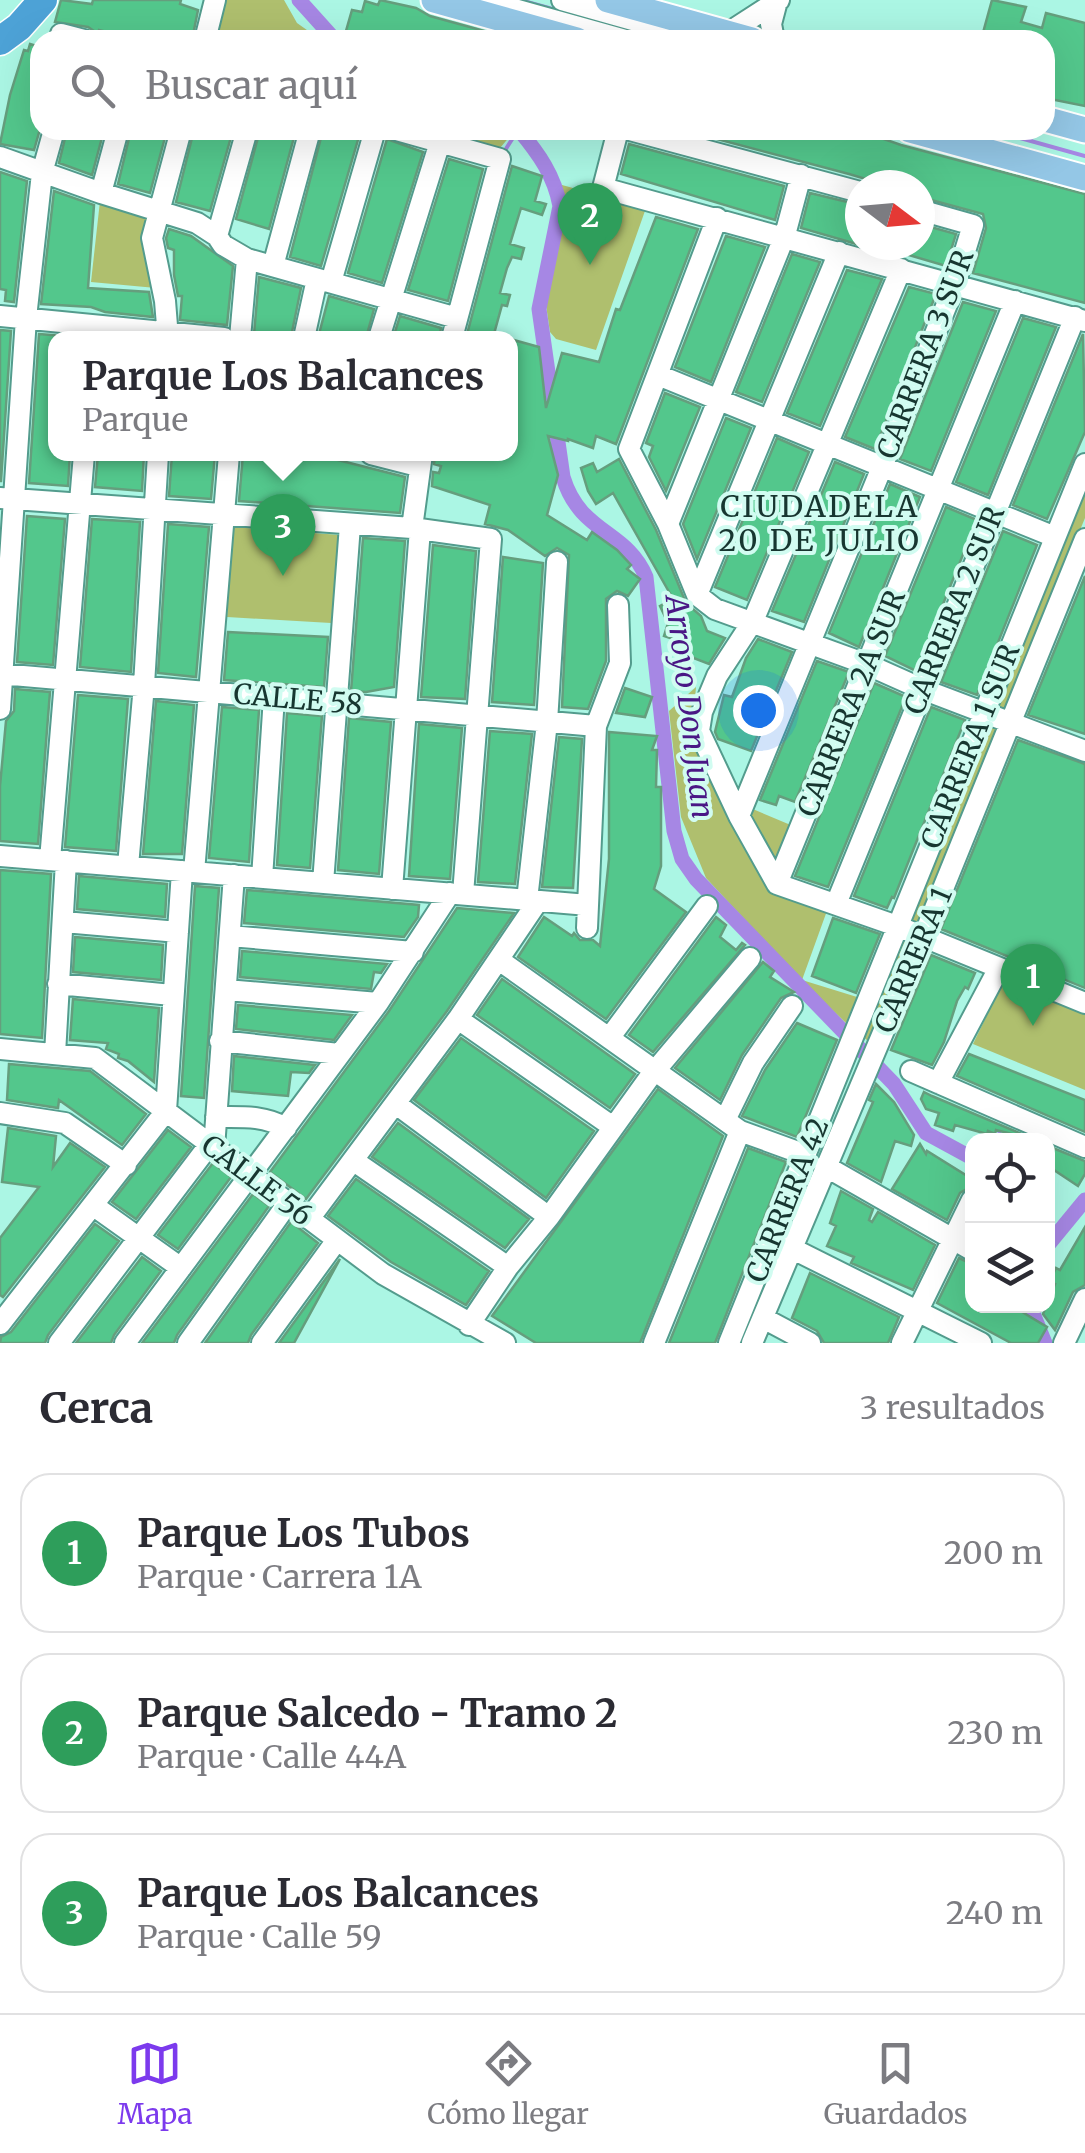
<!DOCTYPE html>
<html lang="es">
<head>
<meta charset="utf-8">
<style>
  :root { --surface:#fff; --page:#f7f7f7; --text:#2b2b33; --muted:#7c7c81; --line:#e1e1e2; --accent:#7c3aed }
  body { margin:0; font-family:Merriweather,serif; background:var(--page); color:var(--text) }
  .controls { position:absolute; right:30px; bottom:30px; display:grid; overflow:hidden; border-radius:20px; box-shadow:0 10px 40px #0002 }
  .controls button { width:90px; height:90px; display:grid; place-items:center; padding:0; border:0; border-bottom:2px solid var(--line); background:var(--surface); color:var(--text); font:50px sans-serif }
  .compass { position:absolute; left:845px; top:170px; width:90px; height:90px; border-radius:50%; background:var(--surface); box-shadow:0 10px 40px #0002; rotate:106deg }
  .you { position:absolute; left:758px; top:710px; width:35px; height:35px; margin:-25px; border:8px solid #fff; border-radius:50%; background:#1a73e8; box-shadow:0 0 0 15px #1a73e833 }
  .badge { display:grid; place-items:center; width:65px; height:65px; border-radius:50%; background:var(--accent); color:#fff; font-size:32px; font-weight:700 }
  .pin { position:absolute; translate:-50% -82px; filter:drop-shadow(0 2px 5px #0008) }
  .pin::after { content:''; position:absolute; top:52px; width:35px; height:30px; background:inherit; clip-path:polygon(0 0,100% 0,50% 100%) }
  .popup { position:absolute; left:48px; top:331px; width:470px; height:130px; box-sizing:border-box; display:grid; place-content:center; border-radius:20px; background:var(--surface); filter:drop-shadow(0 2px 8px #0005); font-size:32px; white-space:nowrap; color:var(--muted) }
  .popup b { font-size:38px; color:var(--text) }
  .popup::after { content:''; position:absolute; left:50%; top:100%; margin-left:-20px; border:20px solid transparent; border-top-color:var(--surface) }
  .list { margin:0; padding:0; list-style:none }
  h2 { display:flex; justify-content:space-between; align-items:center; height:130px; margin:0; padding:0 40px; font-size:42px }
  h2 small { font-size:32px; font-weight:400; color:var(--muted) }
  .list li { display:grid; grid-template-columns:65px 1fr auto; gap:30px; align-items:center; box-sizing:border-box; height:160px; margin:0 20px 20px; padding:0 20px; border:2px solid var(--line); border-radius:30px }
  .list b { display:block; font-size:38px; white-space:nowrap }
  .list p { margin:0; font-size:32px; white-space:nowrap; color:var(--muted) }
  .list em { font-size:32px; font-style:normal; color:var(--muted) }
  .icon { flex:none; width:55px; height:55px; fill:none; stroke:currentColor; stroke-width:2; stroke-linecap:round; stroke-linejoin:round }
  .map { position:relative; flex:none; width:1085px; height:1343px; overflow:hidden }
  .search { position:absolute; background:var(--surface); box-shadow:0 10px 40px #0002; left:30px; right:30px; top:30px; height:110px; display:flex; align-items:center; gap:25px; box-sizing:border-box; padding:0 35px; border-radius:30px; color:var(--muted); font-size:38px }
  .sheet { height:670px; background:var(--surface) }
  nav { display:flex; justify-content:space-around; align-items:center; box-sizing:border-box; height:140px; border-top:2px solid var(--line); background:var(--surface); font-size:28px; color:var(--muted) }
  nav a { display:grid; justify-items:center; gap:5px }
  nav .on { color:var(--accent) }
  .map>svg:first-child { display:block }
</style>
</head>
<body>
<div class="map">
<svg width="1085" height="1343" viewBox="0 0 1085 1343">
  <rect width="100%" height="100%" fill="#abf6e4"/>
  <path fill="#afbf6e" d="M226,0h58l13,23 24,17h-107z
    M432,130h74l6,4 -12,14z
    M562,185l84,23 -50,142 -40,-11 -6,-7 -4,-27 17,-81z
    M100,201l50,15 6,72 -65,-6z
    M1085,480v38l-216,524 -9,-8z
    M233,527l107,8 -9,88 -104,-6z
    M696,687l-4,48 22,52 56,99 58,22 -26,72 55,17 -11,26 -44,-42 -96,-103 -25,-61 -12,-106z
    M748,807l45,19 -18,43 -30,-52z
    M1006,976l79,32v82l-112,-46z"/>
  <g fill="none" stroke-linecap="round" stroke-linejoin="round">
    <path stroke="#a687e4" stroke-width="4" d="M520,0l145,40
      M991,130l94,26
      M502,155l16,-25
      M999,1140l1,-14"/>
    <path stroke="#a687e4" stroke-width="15" d="M299,0l36,40
      M519,130c20,24 35,45 41,76l-21,103 24,168c17,57 64,53 83,100l28,254 8,28 14,20 198,205 32,49 46,25
      M1048,1245l37,-45
      M1030,1306l15,37"/>
  </g>
  <path fill="#53c78c" stroke="#659e7d" stroke-width="2.5" d="M61,0l31,4 1,-4h88l-1,4 18,6 -6,30h-54l-39,-10 -2,10 -3,-9 -6,-4 -33,-5z
    M380,0l36,8 14,8 87,24h-159l-12,-9 6,-21 10,2 3,-11 13,4z
    M992,0l34,7 -5,15 21,6 4,-15 39,10v83l-40,-8v-58h-64z
    M30,44l10,3v82l-6,21 -34,-6 10,-49 14,-45 4,1z
    M67,130h37l-12,45 -33,-12z
    M131,130h36l-17,63 -32,-9z
    M194,130h39l-23,81 -34,-9z
    M260,130h36l-27,99 -33,-10z
    M323,130h35l2,3 -39,133 -31,-9z
    M683,130h175l43,15 184,49v109l-112,-30 13,-45 -3,-14 -63,-17v-12h-45l1,-3 -27,-8z
    M387,139l36,13 -41,131 -34,-10z
    M629,144l155,42 -9,34 -154,-46z
    M449,159l34,10 -35,132 -40,-11z
    M512,166l30,10 -7,25 11,3 -4,11 -21,-7 -11,36 14,4 -3,11 -9,-2 -5,11 -7,25 10,2 -3,11 -5,-1 -8,29 3,4h-31z
    M0,172l27,9 -13,121 -9,-1 1,-11 -6,-1z
    M54,191l40,14 -6,83 61,4 4,25 -48,-5 -14,-5 -50,-3z
    M810,193l50,12v40l-59,-17z
    M656,217l42,12 -82,215 -20,-8 -3,12 -25,-9v2l-20,-5 10,39 -11,40 40,25 5,-8 25,18 14,15 -4,4 13,10 -12,17 -11,-5 -11,8v62l-18,48 -26,-2 7,-152 -12,-7 -12,8 -37,-26 -23,-6 5,-19 -58,-19 1,-14 6,1 2,-7 -7,-2 1,-10h75v-115l29,8 7,61 16,-55 37,9 17,-53 4,1z
    M920,224l36,10 -10,32 -61,-18v-3h35z
    M169,229l22,7 42,30 -6,59 -47,-5 2,-24h-4l-4,-21v-25l-6,-2 -2,-10z
    M726,236l39,11 -54,135 -36,-15z
    M792,254l28,8 -58,140 -26,-10z
    M847,270l35,9 -62,147 -33,-13z
    M259,277l42,11 -10,49 -37,-3z
    M909,287l27,7 -61,155 -30,-12z
    M329,296l45,13 -8,29h-48z
    M963,302l33,9 -65,160 -31,-12z
    M400,316l41,12 -2,10h-46z
    M1023,318l33,9 -68,168 -32,-13z
    M0,330l11,1 -10,150h-1z
    M39,334l49,4h-32v116h14l-2,32 -39,-3z
    M1083,334l2,98 -38,87 -34,-14z
    M665,393l35,14 -34,84 -17,-34 4,-11 -7,-3z
    M726,418l25,10 -54,131 -14,-35z
    M777,438l32,14 -62,148 -32,-13z
    M98,454h46l-2,37 -47,-4z
    M172,454h43l-4,45 -42,-3z
    M243,454h42l49,5 71,18 -5,36 -161,-12z
    M619,459l37,71 30,73 15,13 6,15 18,7 -16,26 -31,-12 4,-10 -18,-6 4,-13 -8,-17 9,-5 8,5 -64,-113 -17,11 -8,-13 -7,-23 12,-5 4,9z
    M835,462l29,12 -60,148 -32,-11z
    M890,484l30,13 -61,150 -30,-14z
    M946,507l31,13 -61,151 -31,-15z
    M27,516l38,3 -12,146 -36,-3z
    M92,519l48,3 -9,150 -51,-5z
    M168,524l41,3 -13,150 -38,-4z
    M1003,531l34,14 -60,150 -36,-13z
    M363,538l42,3 -11,146 -28,5 -15,-1z
    M433,545l43,6 -11,148 -44,-2z
    M503,557l40,6 -9,142 -42,-3z
    M1085,576v158l-57,-19z
    M228,632l100,5 -4,50 -100,-7z
    M758,639l34,13 -41,99 -33,-12 -3,-7 9,-37 8,2 14,-39z
    M817,661l32,11 -54,130 -16,-6 -3,9 -16,-5z
    M874,683l32,14 -78,190 -33,-11z
    M625,688l27,9 -7,20 -29,-4z
    M15,689l35,3 -12,152 -38,-3v-55l6,-65 8,-10z
    M78,695l50,4 -12,152 -51,-4z
    M156,701l38,4 -12,149h-39z
    M222,707l37,3 -10,152 -40,-4z
    M931,707l34,13 -71,178 -2,-1 -5,11 -33,-12z
    M287,713l35,3 -12,152 -33,-3z
    M349,718l42,4 -12,152 -41,-4z
    M419,724l43,4 -12,151 -41,-3z
    M490,731l42,3 -17,150 -37,-2z
    M609,732l48,4 -5,14h5l-1,37h5v79l-7,23 32,23 -80,107 -88,-62 26,-40 28,19 2,-3 6,7h13l7,6 9,-87z
    M559,737l23,2 -9,149 -31,-1z
    M1018,740l67,24v224l-144,-59z
    M0,870l51,4 -9,164 -42,-4z
    M79,876l88,8 -2,33 -88,-8z
    M195,886l24,2 -15,210 -23,-2z
    M247,890l172,15 -1,12 -14,20 -160,-14z
    M457,908l57,5 -67,98 -141,188 -36,-27 119,-161z
    M716,917l10,8 -6,12 16,13 6,-7 3,2 -92,107 -24,-17z
    M833,918l47,16 -24,59 -44,-17z
    M75,937l88,8 -2,35 -88,-8z
    M242,951l145,13 -6,9 -7,-1 -3,17 -131,-12z
    M931,955l44,18 -7,16 -3,-2 -8,14 -13,41 -12,23 -41,-15z
    M763,962l11,9 -4,6 24,15 -13,6 -39,57 -22,45 -45,-32z
    M502,979l133,95 -25,34 -133,-93z
    M73,999l86,9 -5,74 -26,-21 -10,-3 1,-4 -13,-5 2,-6 -38,-3z
    M238,1005l114,10 -18,25 -98,-11z
    M797,1023l40,17 -40,97 -55,-21 23,-46z
    M461,1038l133,93 -48,67 -132,-98z
    M969,1054l116,46v32l-128,-56z
    M234,1056l81,9 -6,8 -18,-1 -3,24 -56,-5z
    M9,1064l81,7 56,43 -24,31 -63,-45 -1,8 -51,-8z
    M876,1084l18,18 20,33 -3,11 -16,-5 -14,41 -34,-19 26,-61 -4,-2z
    M658,1089l65,47 -83,207h-104l-44,-27z
    M924,1092l8,4 104,44 -40,-10 -1,4 -7,-3 -1,3 -32,-9 -2,6 -18,-6 4,-12 -13,-4 -5,-10z
    M398,1123l131,96 -24,29 -133,-91z
    M8,1128l48,8 -3,31 17,-24 35,24 -102,130 -3,-2v-57l39,-51 -37,-5z
    M168,1130l23,17 -55,72 -24,-17z
    M920,1144l6,10 1,-3 45,28v7l-12,7 -13,27 -55,-31z
    M1048,1146l37,15v13l-7,12 -30,-20z
    M748,1148l38,14 -71,181h-46z
    M213,1163l18,14 -53,72 -20,-14z
    M356,1179l133,92 -23,34 -75,-43 -63,-46z
    M841,1191l32,18 -4,11 3,2 6,-10 57,33 -22,45 -62,-27 3,-6 -27,-11 9,-20 -6,-3z
    M253,1194l16,12 -92,129 -3,8h-32z
    M291,1222l27,21 -67,92 -3,8h-43z
    M95,1224l24,17 -71,94 -3,8h-45l1,-6 10,-5z
    M1085,1227v58l-12,7 -18,38 -12,-16 12,-30 -6,-2 7,-14 4,2z
    M142,1257l19,14 -47,64 -3,8h-35z
    M959,1258l13,6v42h49l-2,4 28,17 -9,16h-27l-74,-40z
    M340,1259l-46,84h-15z
    M810,1273l89,44 -11,26h-64l-7,-12 -25,-13z"/>
  <g fill="none" stroke-linecap="round" stroke-linejoin="round">
    <defs>
      <path id="minor" d="M482,0l143,40
        M562,0l142,40
        M728,33l51,-33
        M61,34l23,6
        M205,40l10,-40
        M774,40l-3,-16 6,-23
        M397,130l103,29 -48,179
        M618,130l-15,58 482,133
        M630,130l230,62
        M0,157l101,36 96,30 20,13 6,9 24,14 210,59
        M101,193l17,-63
        M717,218l-88,231 39,75 29,71 18,14 151,55 56,25 163,62
        M217,236l30,-106
        M273,266l37,-136
        M901,269l-148,352 -36,55 -15,36 -3,19 40,85 38,68 120,42 188,77
        M331,282l44,-152
        M0,316l224,22
        M168,338l-3,-37 -13,-63 29,-108
        M240,338l7,-79
        M304,338l13,-59
        M379,338l61,-196
        M658,375l397,162
        M371,454l47,12
        M0,498l412,30 79,11 -28,355
        M668,524l117,-289 16,-60
        M412,528l10,-74
        M697,595l142,-343
        M0,674l596,52
        M0,709l26,-391 16,-145 12,-43
        M739,816l143,-349 73,-183 18,-59 -53,-15
        M0,856l588,49
        M50,860l34,-406
        M128,866l16,-181 14,-231
        M194,872l35,-418
        M262,878l12,-181
        M323,883l27,-358
        M777,884l238,-583
        M392,889l28,-360
        M527,900l20,-178 10,-160
        M836,904l239,-587
        M64,922l114,10
        M587,928l9,-202 24,-63 -2,-58
        M230,936l183,16
        M499,960l241,171 66,24
        M58,984l114,11
        M226,990l152,13
        M458,1019l155,108
        M610,1037l97,-131
        M220,1041l119,13
        M0,1049l95,9 288,216 122,69
        M55,1054l11,-193
        M911,1071l174,76
        M938,1083l61,-115
        M396,1104l153,113
        M0,1113l65,10 61,42
        M216,1117c25,0 48,-2 70,11
        M725,1120l28,-57 39,-57
        M214,1148l20,-273
        M354,1161l154,106
        M825,1166l147,84
        M94,1206l87,62
        M309,1219l149,-200 80,-118
        M783,1244l198,99
        M763,1318l47,25
        M0,1324l166,-213 16,-240
        M469,1325l39,-58 41,-50 100,-139 101,-120
        M59,1343l151,-199
        M125,1343l253,-340 72,-110
        M188,1343l100,-140
        M262,1343l75,-103
        M654,1343l86,-212
        M729,1343l356,-879
        M752,1343l171,-405 162,-399
        M902,1343l70,-143
        M1064,1343l21,-44"/>
      <path id="major" d="M434,0l143,40
        M608,0l144,40
        M1045,119l40,11
        M910,130l175,48"/>
      <path id="highway" d="M0,41l19,-14 24,-27"/>
    </defs>
    <use href="#minor" stroke="#539c8d" stroke-width="24"/>
    <use href="#major" stroke="#fff" stroke-width="29"/>
    <use href="#highway" stroke="#fff" stroke-width="31"/>
    <use href="#minor" stroke="#fff" stroke-width="20"/>
    <use href="#major" stroke="#94c7e6" stroke-width="25"/>
    <use href="#highway" stroke="#4da2d6" stroke-width="28"/>
  </g>
  <g text-anchor="middle" dominant-baseline="central" stroke-width="8" stroke-linejoin="round" paint-order="stroke">
    <g font-size="28" fill="#173630" stroke="#d1fcf1">
      <text transform="translate(925 354) rotate(-69)">CARRERA 3 SUR</text>
      <text transform="translate(954 610) rotate(-68)">CARRERA 2 SUR</text>
      <text transform="translate(298 699) rotate(5)">CALLE 58</text>
      <text transform="translate(851 703) rotate(-68)">CARRERA 2A SUR</text>
      <text transform="translate(970 746) rotate(-68)">CARRERA 1 SUR</text>
      <text transform="translate(913 960) rotate(-67)">CARRERA 1</text>
      <text transform="translate(257 1180) rotate(37)">CALLE 56</text>
      <text transform="translate(787 1200) rotate(-68)">CARRERA 42</text>
    </g>
    <g font-size="30" letter-spacing="2.5" fill="#173630" stroke="#d1fcf1">
      <text x="820" y="506">CIUDADELA<tspan x="820" dy="34">20 DE JULIO</tspan></text>
    </g>
    <g font-size="30" font-style="italic" fill="#4a1785" stroke="#d1fcf1">
      <text transform="translate(690 707) rotate(83)">Arroyo Don Juan</text>
    </g>
  </g>
</svg>
<div class="controls">
<button><svg class="icon" aria-label="locate" viewBox="0 0 24 24"><circle cx="12" cy="12" r="6"/><path d="M12 2v4M12 18v4M2 12h4M18 12h4"/></svg></button>
<button><svg class="icon" aria-label="layers" viewBox="0 0 24 24"><path d="M12 4l9 5-9 5-9-5zM3 14l9 5 9-5"/></svg></button>
</div>
<svg class="compass" viewBox="-18 -18 36 36"><path d="M0-13l5 13h-10z" fill="#e53935"/><path d="M0 13l5-13h-10z" fill="#7c7c81"/></svg>
<div class="you"></div>
<div class="pin badge" style="left:1033px;top:1026px;background:#2e9e5b">1</div>
<div class="pin badge" style="left:590px;top:265px;background:#2e9e5b">2</div>
<div class="pin badge" style="left:283px;top:576px;background:#2e9e5b">3</div>
<div class="popup"><b>Parque Los Balcances</b>Parque</div>
<div class="search"><svg class="icon" aria-label="search" viewBox="0 0 24 24"><circle cx="10" cy="10" r="6"/><path d="M15 15l6 6"/></svg>Buscar aquí</div>
</div>
<section class="sheet">
<h2>Cerca<small>3 resultados</small></h2>
<ul class="list">
<li><span class="badge" style="background:#2e9e5b">1</span><div><b>Parque Los Tubos</b><p>Parque · Carrera 1A</p></div><em>200 m</em></li>
<li><span class="badge" style="background:#2e9e5b">2</span><div><b>Parque Salcedo - Tramo 2</b><p>Parque · Calle 44A</p></div><em>230 m</em></li>
<li><span class="badge" style="background:#2e9e5b">3</span><div><b>Parque Los Balcances</b><p>Parque · Calle 59</p></div><em>240 m</em></li>
</ul>
</section>
<nav>
<a class="on"><svg class="icon" aria-label="map" viewBox="0 0 24 24"><path d="M3 6l6-2 6 2 6-2v14l-6 2-6-2-6 2zM9 4v14M15 6v14"/></svg>Mapa</a>
<a><svg class="icon" aria-label="directions" viewBox="0 0 24 24"><path d="M12 3l9 9-9 9-9-9zM9 14v-3h6M13 9l2 2-2 2"/></svg>Cómo llegar</a>
<a><svg class="icon" aria-label="saved" viewBox="0 0 24 24"><path d="M7 4h10v16l-5-4-5 4z"/></svg>Guardados</a>
</nav>
</body>
</html>
